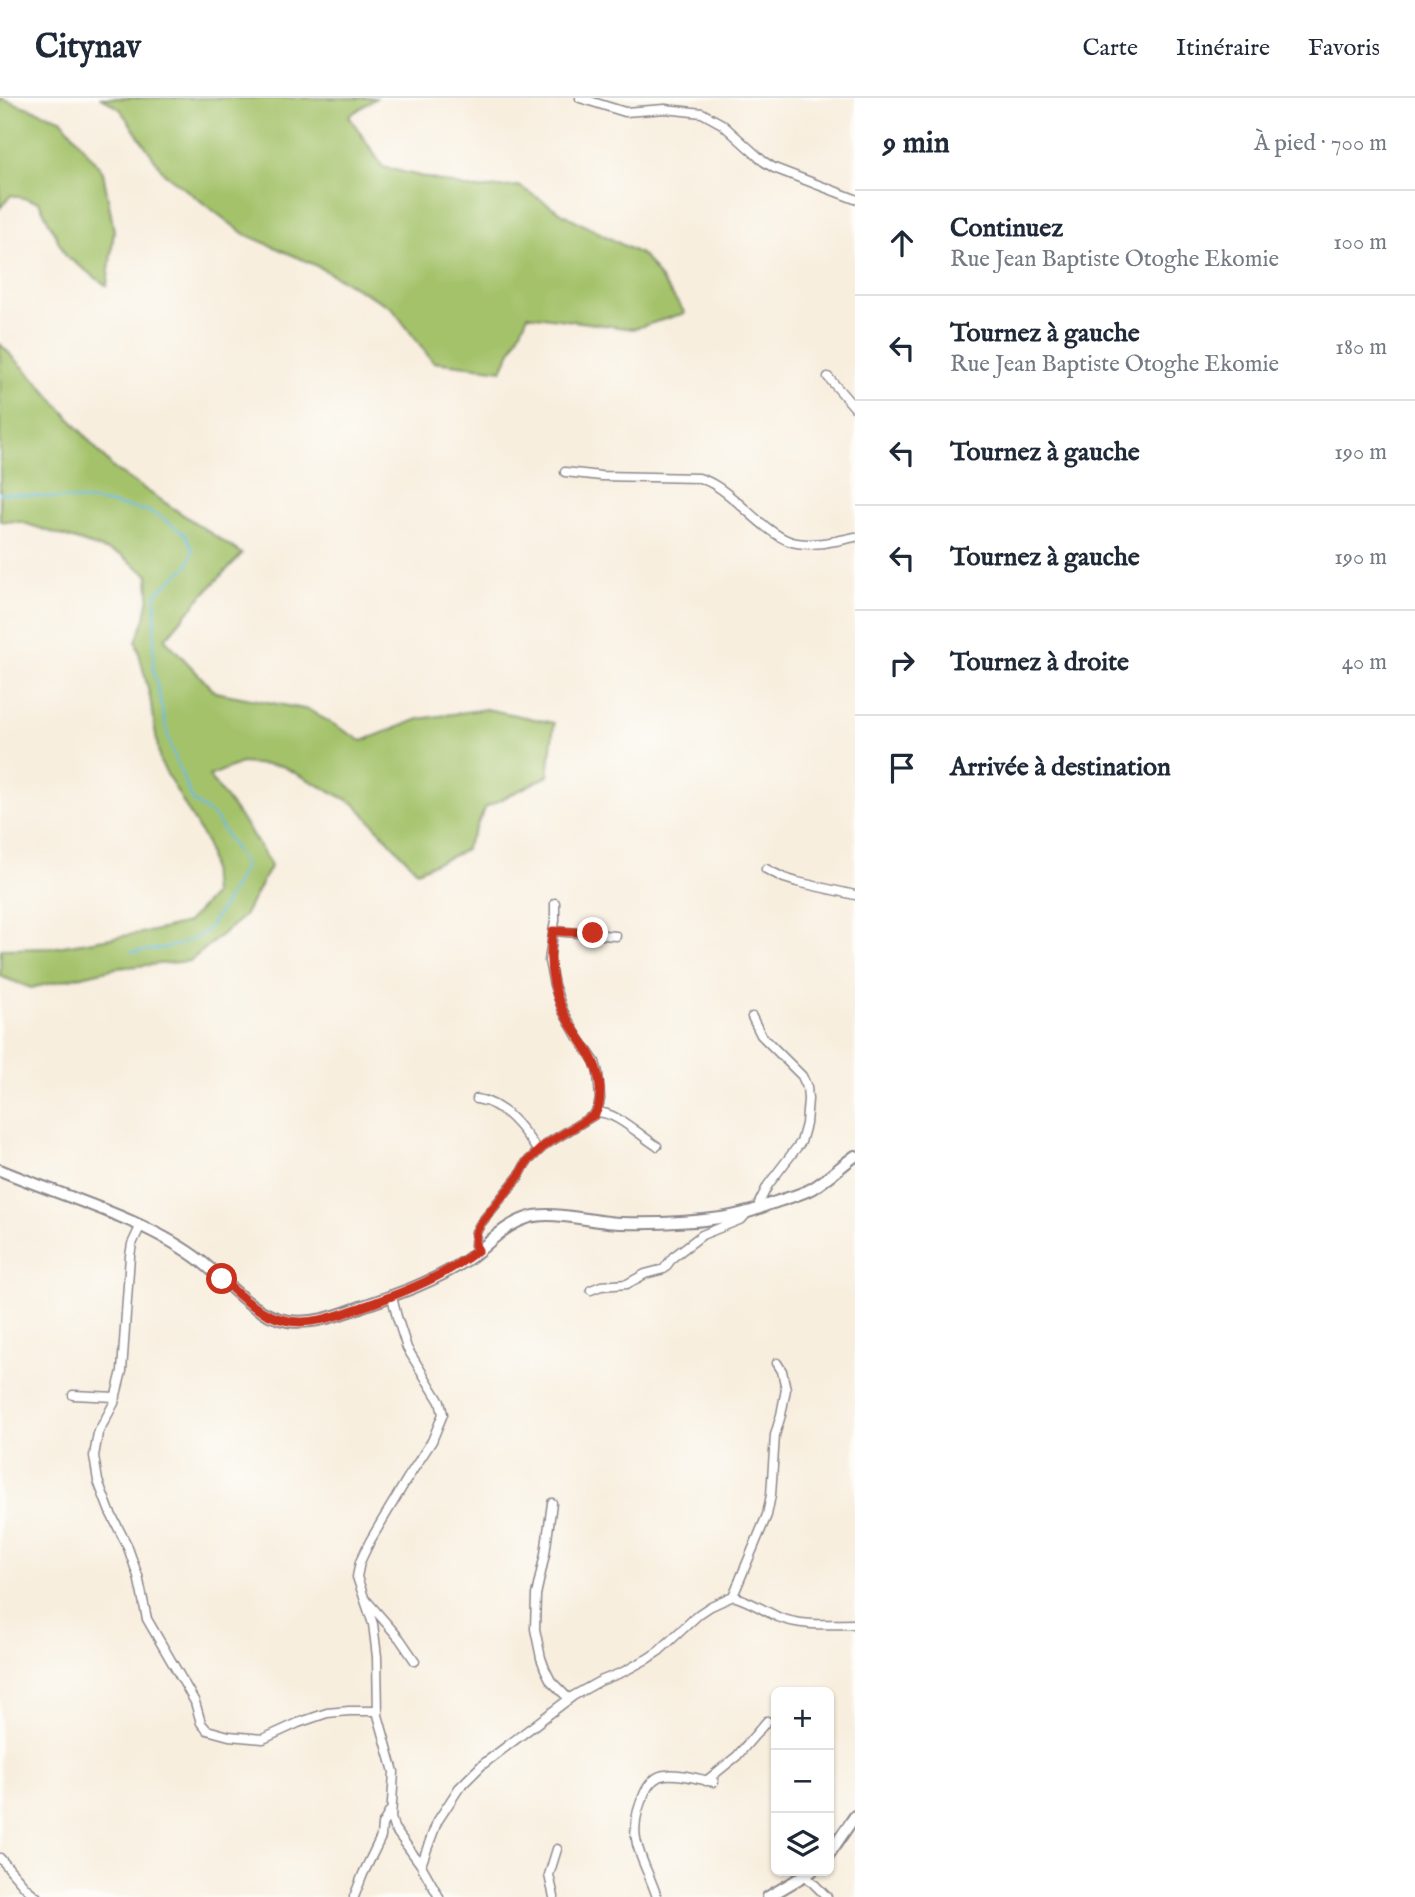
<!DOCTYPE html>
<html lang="fr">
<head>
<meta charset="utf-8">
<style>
  :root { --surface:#fff; --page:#f6f6f7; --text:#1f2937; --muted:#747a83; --line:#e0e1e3 }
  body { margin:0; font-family:"IM FELL English",serif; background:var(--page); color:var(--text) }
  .controls { position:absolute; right:21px; bottom:21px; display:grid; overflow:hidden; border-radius:10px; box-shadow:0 2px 5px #0004 }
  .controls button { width:63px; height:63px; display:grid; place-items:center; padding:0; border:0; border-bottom:2px solid var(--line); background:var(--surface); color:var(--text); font:35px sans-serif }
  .stop { position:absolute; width:21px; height:21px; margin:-16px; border:5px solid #c8321e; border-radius:50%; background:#fff }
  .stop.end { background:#c8321e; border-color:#fff; box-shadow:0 2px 7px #0008 }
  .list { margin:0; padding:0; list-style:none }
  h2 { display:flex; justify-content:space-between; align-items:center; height:91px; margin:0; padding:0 28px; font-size:30px }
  h2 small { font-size:23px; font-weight:400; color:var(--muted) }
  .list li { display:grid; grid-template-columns:46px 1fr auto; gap:21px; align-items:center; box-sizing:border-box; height:105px; padding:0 28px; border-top:2px solid var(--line) }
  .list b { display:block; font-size:26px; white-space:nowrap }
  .list p { margin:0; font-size:23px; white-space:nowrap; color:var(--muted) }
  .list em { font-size:23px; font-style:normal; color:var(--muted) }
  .icon { flex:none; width:38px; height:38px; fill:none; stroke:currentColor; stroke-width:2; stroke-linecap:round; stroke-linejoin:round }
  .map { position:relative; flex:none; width:855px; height:1799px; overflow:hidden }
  header { display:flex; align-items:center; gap:42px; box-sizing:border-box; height:98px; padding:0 35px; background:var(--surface); border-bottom:2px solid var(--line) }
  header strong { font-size:33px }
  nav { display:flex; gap:38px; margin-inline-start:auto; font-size:24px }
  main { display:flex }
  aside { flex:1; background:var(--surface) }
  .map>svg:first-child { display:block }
</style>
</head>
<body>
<header>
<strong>Citynav</strong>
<nav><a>Carte</a><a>Itinéraire</a><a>Favoris</a></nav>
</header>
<main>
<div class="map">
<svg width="855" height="1799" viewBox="0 0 855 1799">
  <rect width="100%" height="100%" fill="#fdfcf7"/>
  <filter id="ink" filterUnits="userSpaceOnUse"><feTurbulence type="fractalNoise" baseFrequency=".0143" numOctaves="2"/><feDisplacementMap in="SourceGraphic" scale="14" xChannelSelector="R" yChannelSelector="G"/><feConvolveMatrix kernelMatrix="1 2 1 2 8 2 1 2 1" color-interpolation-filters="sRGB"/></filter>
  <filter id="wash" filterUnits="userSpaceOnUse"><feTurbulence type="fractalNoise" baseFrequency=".00686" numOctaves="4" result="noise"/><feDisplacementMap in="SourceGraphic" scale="28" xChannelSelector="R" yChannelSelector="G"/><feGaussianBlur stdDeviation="1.57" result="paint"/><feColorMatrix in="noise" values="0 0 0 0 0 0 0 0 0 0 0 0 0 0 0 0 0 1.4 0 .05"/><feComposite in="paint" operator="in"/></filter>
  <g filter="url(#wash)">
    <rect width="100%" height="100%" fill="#f8eede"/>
    <path fill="#a4c26a" stroke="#637252" stroke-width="2" d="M0,0l61,21 42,53 11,59 -7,55 -41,-30 -27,-54 -28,-7 -11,13z
      M102,0h274l-27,18 34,51 90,22 46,-3 46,29 79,41 41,57 -52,16 -105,-14 -26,55 -69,-8 -42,-55 -78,-43 -69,-30 -80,-61 -44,-64z
      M0,246l39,39 74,85 129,86 -44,46 -33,39 50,53 94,18 53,31 57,-22 67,-10 68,14 -6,53 -62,31 -22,44 -47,20 -62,-67 -73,-38 -41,-3 -32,13 37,49 25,40 -27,51 -54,45 -74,7 -85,20 -31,-12 1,-27 50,-1 102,-17 34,-8 26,-28 -2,-30 -5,-23 -46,-80 -10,-65 -14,-56 9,-23 4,-22 -1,-21 -27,-20 -100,-33 -21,-1z"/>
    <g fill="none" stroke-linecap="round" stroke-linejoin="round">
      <path stroke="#67bbe3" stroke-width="2" d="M0,395l95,8 53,10 16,8 22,16 7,16 -5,15 -32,27 -3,74 17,78 23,56 23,17 29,48c-7,14 -32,62 -44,69 -21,12 -46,15 -70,17"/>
    </g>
  </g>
  <g filter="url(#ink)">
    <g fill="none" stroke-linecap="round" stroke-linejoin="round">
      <defs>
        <path id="street" d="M580,0l45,14 40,-3 37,4 20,11 41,37 11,7 81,31
          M828,279l27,31
          M565,374l36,4 98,2c14,4 25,13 37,23 14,12 36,34 53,40 20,7 46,0 66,-4
          M766,771l18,9 13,4 58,13
          M553,833l63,5
          M752,919l9,18 41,41 5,11 1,12 -2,25 -5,18 -33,43 -9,18v5
          M477,1001c27,4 46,30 60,51
          M596,1014c21,0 43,23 61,34
          M140,1129l-8,17 -2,12 -8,115 -8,32 -16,30 -4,23 4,25 12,31 17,33 11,31 9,43 48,83 6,21 6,7 22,6 34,3 35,-16 29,-10 22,-2h29
          M478,1152l-3,-5 1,-13 5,-9 38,-47 7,-13 19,-18 49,-30 4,-7 2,-9 -2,-26 -3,-11 -18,-26 -14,-25 -9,-26 -5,-24 6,-41v-17
          M591,1192l10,-4 26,-2 18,-10 19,-5 9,-12 29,-22 40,-16 6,-7
          M392,1199l5,20 10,31 33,54 3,12 -11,27 -25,38 -37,62 -10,21 -3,15 16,47 2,16 2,17 1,58 16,57 -3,46 3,10 27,37 18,32
          M73,1297l43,2
          M552,1405l-7,51 -9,41 -1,34 6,29 4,11 6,12 18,18
          M733,1498l34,-81 4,-20 4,-60 6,-20 5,-26 -4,-18 -5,-8
          M367,1503l33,38 15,22
          M706,1683l31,-25 30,-35
          M0,1760l26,30 11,9
          M421,1767l16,-43 22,-34 23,-23 91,-69 27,-15 23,-9 24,-13 12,-8 40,-37 12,-8 22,-10c17,5 30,14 45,21 25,10 51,7 77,7
          M806,1778l21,21
          M354,1799l9,-23 18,-37 1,-12 8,-14
          M554,1799l-5,-22 8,-26
          M657,1799c-14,-42 -34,-59 -12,-105 4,-8 10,-16 20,-17 15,-2 33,4 49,7"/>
        <path id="secondary" d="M0,1072c64,27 147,49 202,92 27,21 50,53 86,59 27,4 53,-7 78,-16 35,-12 69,-24 101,-45 20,-14 35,-34 60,-42 24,-9 68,5 95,5 35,1 93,-1 126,-11 9,-2 17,-7 25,-9 13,-5 28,-8 40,-15 15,-9 28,-22 42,-32
          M829,1756l26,-38
          M768,1799l44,-26"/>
      </defs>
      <use href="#street" stroke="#8d888c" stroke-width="11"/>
      <use href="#secondary" stroke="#8d888c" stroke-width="14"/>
      <use href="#street" stroke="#fff" stroke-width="8"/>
      <use href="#secondary" stroke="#fff" stroke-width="10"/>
    </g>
  </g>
  <g fill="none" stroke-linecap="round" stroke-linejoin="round" filter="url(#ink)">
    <path stroke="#c8321e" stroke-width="9" d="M222,1181c18,18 37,35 62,41 29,7 57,-6 84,-15 39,-14 77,-29 110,-55l-3,-5 1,-13 5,-9 38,-47 7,-13 19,-18 49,-30c6,-8 6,-16 6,-26 -1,-33 -24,-50 -37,-78 -12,-26 -15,-52 -10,-80l40,2"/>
  </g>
</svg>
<div class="controls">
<button>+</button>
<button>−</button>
<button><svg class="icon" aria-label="layers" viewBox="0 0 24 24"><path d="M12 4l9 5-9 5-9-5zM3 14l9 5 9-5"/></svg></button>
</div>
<div class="stop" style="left:222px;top:1181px"></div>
<div class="stop end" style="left:593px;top:835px"></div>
</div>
<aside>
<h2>9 min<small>À pied · 700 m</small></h2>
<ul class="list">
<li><svg class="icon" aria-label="ahead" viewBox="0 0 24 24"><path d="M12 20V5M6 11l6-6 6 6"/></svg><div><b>Continuez</b><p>Rue Jean Baptiste Otoghe Ekomie</p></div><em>100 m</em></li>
<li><svg class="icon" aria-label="left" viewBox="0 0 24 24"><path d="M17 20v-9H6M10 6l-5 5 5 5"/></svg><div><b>Tournez à gauche</b><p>Rue Jean Baptiste Otoghe Ekomie</p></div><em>180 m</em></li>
<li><svg class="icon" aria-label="left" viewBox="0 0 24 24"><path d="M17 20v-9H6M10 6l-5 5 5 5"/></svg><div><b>Tournez à gauche</b></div><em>190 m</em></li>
<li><svg class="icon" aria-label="left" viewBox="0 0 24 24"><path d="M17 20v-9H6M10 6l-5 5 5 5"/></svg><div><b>Tournez à gauche</b></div><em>190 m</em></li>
<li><svg class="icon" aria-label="right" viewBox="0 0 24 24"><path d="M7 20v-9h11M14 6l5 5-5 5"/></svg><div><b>Tournez à droite</b></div><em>40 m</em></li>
<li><svg class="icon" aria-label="arrive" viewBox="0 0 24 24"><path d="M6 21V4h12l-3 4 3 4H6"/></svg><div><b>Arrivée à destination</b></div></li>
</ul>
</aside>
</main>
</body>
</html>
